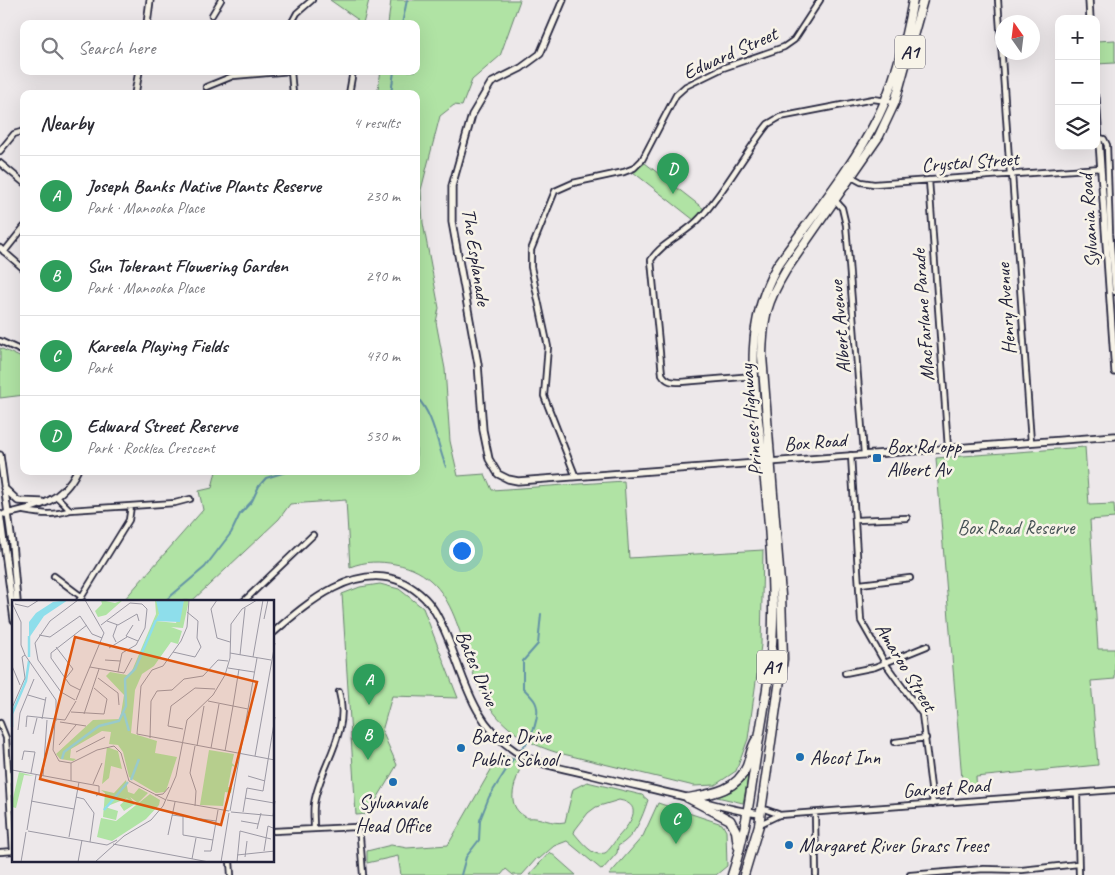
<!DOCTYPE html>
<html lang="en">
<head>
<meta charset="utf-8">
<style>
  :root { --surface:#fff; --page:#f2f2f3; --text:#2b2b33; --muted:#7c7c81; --line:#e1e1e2; --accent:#1f6fb2 }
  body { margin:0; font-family:Caveat,sans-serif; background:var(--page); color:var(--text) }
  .controls { position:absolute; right:15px; top:15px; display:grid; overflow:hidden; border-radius:10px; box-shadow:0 5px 20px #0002 }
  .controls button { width:45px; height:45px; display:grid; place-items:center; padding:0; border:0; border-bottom:1px solid var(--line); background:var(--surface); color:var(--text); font:25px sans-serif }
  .compass { position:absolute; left:995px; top:15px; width:45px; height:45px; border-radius:50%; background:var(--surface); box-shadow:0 5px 20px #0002; rotate:346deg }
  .you { position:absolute; left:461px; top:550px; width:18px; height:18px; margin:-12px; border:4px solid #fff; border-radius:50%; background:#1a73e8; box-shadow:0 0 0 8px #1a73e833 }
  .badge { display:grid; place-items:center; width:32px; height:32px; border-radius:50%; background:var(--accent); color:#fff; font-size:16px; font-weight:700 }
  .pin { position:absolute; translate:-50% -41px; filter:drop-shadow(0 1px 2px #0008) }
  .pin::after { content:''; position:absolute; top:26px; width:18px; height:15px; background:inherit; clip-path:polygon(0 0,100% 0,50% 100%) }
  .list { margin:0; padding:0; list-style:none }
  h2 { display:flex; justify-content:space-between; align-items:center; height:65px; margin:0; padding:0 20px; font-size:21px }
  h2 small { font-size:16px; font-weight:400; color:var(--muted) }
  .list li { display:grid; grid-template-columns:32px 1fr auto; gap:15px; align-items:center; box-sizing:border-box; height:80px; padding:0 20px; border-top:1px solid var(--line) }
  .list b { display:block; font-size:19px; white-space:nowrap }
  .list p { margin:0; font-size:16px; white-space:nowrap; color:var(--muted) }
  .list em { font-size:16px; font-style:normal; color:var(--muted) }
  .icon { flex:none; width:28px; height:28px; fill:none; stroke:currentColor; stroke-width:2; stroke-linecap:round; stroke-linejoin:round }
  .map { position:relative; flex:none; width:1115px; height:875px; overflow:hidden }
  .search { position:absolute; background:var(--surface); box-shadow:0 5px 20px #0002; left:20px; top:20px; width:400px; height:55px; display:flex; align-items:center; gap:12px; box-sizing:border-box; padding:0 18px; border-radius:10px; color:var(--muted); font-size:19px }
  .panel { position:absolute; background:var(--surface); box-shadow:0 5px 20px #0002; left:20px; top:90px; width:400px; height:385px; border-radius:10px }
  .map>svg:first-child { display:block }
</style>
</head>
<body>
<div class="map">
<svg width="1115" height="875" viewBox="0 0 1115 875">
  <rect width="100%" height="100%" fill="#ede8ea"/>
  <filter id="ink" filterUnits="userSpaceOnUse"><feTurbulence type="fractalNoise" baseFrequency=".02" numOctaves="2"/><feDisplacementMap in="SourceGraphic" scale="10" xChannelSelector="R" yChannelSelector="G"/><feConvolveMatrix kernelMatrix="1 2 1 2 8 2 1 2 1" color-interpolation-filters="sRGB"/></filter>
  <g filter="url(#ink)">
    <path fill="#b0e3a4" stroke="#698270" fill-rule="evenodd" d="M330,0h39l-6,24h-6v-5z
      M391,0h129l-20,56 -28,24 -10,26 -8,-1 -14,11 -19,74 2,33 16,85 -3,14 9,47 5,72 8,35 27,-2 7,16 132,-9 5,77 134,-8 -2,95 -13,94 -12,32 -21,14 -21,1 -139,-34c-28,-9 -51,-23 -67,-48 -31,-46 -23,-128 -93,-140 -15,-3 -30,-3 -45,3l-4,-67 -56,4 -11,15 -87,82h-69l80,-91 -4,-19 13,-3 4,-17h200v-377h-39l4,-23h35v-47h-28z
      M1115,40v23l-19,1v-23z
      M645,163l59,46 -10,11 -61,-48z
      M0,348l24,11v36l-24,3z
      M1085,447l4,58 25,-1 1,14 -25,2 8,129h17v30l-24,2 7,84 -122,12 1,15h-14l-27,-334z
      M380,584l19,5 24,19 35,90 -66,-2 -10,35 15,34 -29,49 -12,1 -14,-221 18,-7z
      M500,754l16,6 5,6c-7,20 -17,41 7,52 13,-2 23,7 37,4l8,-33 14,-7 55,13 6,5c-6,18 -13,37 -30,46l-1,7 -15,17 -35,-29 -13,5 -15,13 -2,-1 -15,17h-9l-7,-6 -5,6h-100l-3,-19 -31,7v-12l24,-6 16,3 41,-3zM619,800c27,5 9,26 -1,37 -4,5 -8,13 -13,16 -1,0 -6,1 -7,1 -9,-2 -18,-14 -24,-21l1,-3 13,-17 8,-6z
      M749,773l-6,30 -26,-6c14,-4 24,-11 32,-24z
      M658,803l64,21 4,7 1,35 -11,9h-107l34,-39z
      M550,852l26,23h-47z"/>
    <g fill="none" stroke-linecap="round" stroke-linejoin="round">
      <path stroke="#6393a5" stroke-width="2" d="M402,24l5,-24
        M391,94l3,-23
        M416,396c19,21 20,45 30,71
        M165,601l40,-34 26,-34 9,-19 12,-13 7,-15 7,-8 23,-7
        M521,749c10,-8 22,-36 13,-49 -3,-4 -7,-8 -11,-12v-27l15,-17 3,-30
        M461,875l5,-18 13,-17 1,-20 9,-23 24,-38"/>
      <defs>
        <path id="street" d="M998,0l12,174
          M212,15l9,-15
          M291,24l6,-11 15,-13
          M291,71l2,23
          M206,87l27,-11 58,-5
          M349,94l4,-23
          M1099,138l5,1 3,6 3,89 5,58
          M0,151l14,-17 10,-3
          M0,163l24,20
          M1012,174l19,268
          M850,176l11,6 13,2 227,-16
          M929,180l19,268
          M835,200l7,8 4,17 18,229
          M0,248l24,21
          M4,252l20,-25
          M0,341l24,11
          M754,376l-73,6c-9,0 -14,0 -19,-8l-11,-114c11,-18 35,-26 49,-42 26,-28 44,-64 68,-94l12,-7 93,-18 22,3
          M851,455l10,166 24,42 37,51 11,90
          M575,475l-31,-79 4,-49 -17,-80v-17l24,-59 18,-8 51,-11 10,-4 8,-8 34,-65 10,-9 37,-18 61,-21 10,-7 26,-40
          M57,497l13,13
          M24,511c17,3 30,5 46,-1l105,-7 15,-4
          M856,520l51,-2
          M54,576l28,21
          M860,584l50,-6
          M79,601l50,-81 2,-14
          M244,601l69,-66
          M845,673l30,-6 52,-21
          M0,723l6,15 7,113
          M895,742l31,-4
          M1077,793l2,82
          M761,808l17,6
          M815,813l1,62
          M760,824l19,-9 336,-25
          M314,828c0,-8 -1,-16 0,-24 6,-39 37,-70 25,-112
          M274,831l82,-4 4,10 3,38
          M0,852l14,-1
          M230,861l1,14
          M910,875l74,-6 38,1 56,-6"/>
        <path id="secondary" d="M563,0l-23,54 -19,14 -30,15 -19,32 -20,71v36l26,142 5,66 6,29 9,15 10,5 10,2 597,-45
          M1089,0l1,19
          M147,24l3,-24
          M135,94l4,-23
          M1096,98l19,274
          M0,455l12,88 5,58
          M4,488l14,13 24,1
          M0,514l14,106
          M5,514c31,-6 57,-12 72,-43
          M274,632c33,-29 83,-72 130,-49 15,8 26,18 34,34 26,49 27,100 77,134 21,14 52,18 76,24 33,8 66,15 99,23 23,6 46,13 70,16"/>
        <path id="highway" d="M688,798c23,-4 49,-7 59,-32 3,-8 4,-18 9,-26
          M688,798l42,22 6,11 2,15
          M732,875c13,-38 18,-79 24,-118 8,-51 18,-97 17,-150 -1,-45 -4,-91 -9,-135 -7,-74 -25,-138 13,-206 33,-47 76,-99 101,-149 17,-35 28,-79 35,-117
          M744,875l15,-50 24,-166 -2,-64 -19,-239c1,-38 4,-53 24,-86l93,-134 16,-34 28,-102"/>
      </defs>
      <use href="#street" stroke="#22223b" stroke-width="8"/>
      <use href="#secondary" stroke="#22223b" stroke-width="9"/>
      <use href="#highway" stroke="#22223b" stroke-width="11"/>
      <use href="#street" stroke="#f7f3e8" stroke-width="4.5"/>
      <use href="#secondary" stroke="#f7f3e8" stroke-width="5.5"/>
      <use href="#highway" stroke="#f7f3e8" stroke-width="8"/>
    </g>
  </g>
  <g fill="#1f6fb2" stroke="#f7f3e8" stroke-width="2">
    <rect x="872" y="453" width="10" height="10" rx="2.5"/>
    <circle cx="461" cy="748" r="5"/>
    <circle cx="800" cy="757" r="5"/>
    <circle cx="393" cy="782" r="5"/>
    <circle cx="789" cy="845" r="5"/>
  </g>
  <g text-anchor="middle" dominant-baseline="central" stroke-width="5" stroke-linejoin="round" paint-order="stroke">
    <g fill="#f7f3e8" stroke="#62616f" stroke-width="1">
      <rect x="895" y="35.5" width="30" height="33" rx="4"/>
      <rect x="757" y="650.5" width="30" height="33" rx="4"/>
    </g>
    <g font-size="19" font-weight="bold" fill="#22223b">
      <text x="910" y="52">A1</text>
      <text x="772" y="667">A1</text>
    </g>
    <g font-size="20" fill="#22223b" stroke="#f7f3e8">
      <text transform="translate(730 53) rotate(-24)">Edward Street</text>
      <text transform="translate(970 162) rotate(-4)">Crystal Street</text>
      <text transform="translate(1089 221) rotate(-94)">Sylvania Road</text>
      <text transform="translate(476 257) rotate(81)">The Esplanade</text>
      <text transform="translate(1006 309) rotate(-94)">Henry Avenue</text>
      <text transform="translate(923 315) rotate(-94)">MacFarlane Parade</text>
      <text transform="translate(840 327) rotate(-95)">Albert Avenue</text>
      <text transform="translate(751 420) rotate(-95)">Princes Highway</text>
      <text transform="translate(815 442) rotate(-4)">Box Road</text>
      <text transform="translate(906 667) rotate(59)">Amaroo Street</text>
      <text transform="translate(477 668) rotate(67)">Bates Drive</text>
      <text transform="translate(946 788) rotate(-4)">Garnet Road</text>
    </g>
    <g font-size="20" fill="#22223b" stroke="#f7f3e8" text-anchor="start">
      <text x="887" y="446">Box Rd opp<tspan x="887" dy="23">Albert Av</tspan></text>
      <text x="471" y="736">Bates Drive<tspan x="471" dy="23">Public School</tspan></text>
      <text x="810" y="757">Abcot Inn</text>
      <text x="393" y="802" text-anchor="middle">Sylvanvale<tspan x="393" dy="23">Head Office</tspan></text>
      <text x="799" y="845">Margaret River Grass Trees</text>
    </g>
    <g font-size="20" fill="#465255" stroke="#f7f3e8">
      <text x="1016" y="527">Box Road Reserve</text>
    </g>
  </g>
  <g transform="translate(12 600)">
    <rect width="262" height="262" fill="#ede8ea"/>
    <path d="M89,0l14,3 8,-3 -17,15 -8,2 -3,-6 7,-7zM143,0l4,4v10l-3,7 20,2 8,-23h5l-6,28 -12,-1 11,4 -4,13 -7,-2 -17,24 -12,8 -7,16 -4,43 26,8 -2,12 22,4 -10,31 -2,4 -9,1 -27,-16 -6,-25 -5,-7 -9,-1 2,-12 -9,-1 -31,18 -1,9 6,1 -3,2 -13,-2 -4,-5 37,-34 27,-1 4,-24 -18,-19 4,-4 17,3 4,-2 25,-59zM95,147l11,4 4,18 -11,-3 -2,12 -7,6zM197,150l25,4 -2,9 4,4 -4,-1 -4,21 4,1 -1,5 -6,-1 -2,14 -23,-1zM7,172l15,4 -10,-1 -8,33 -4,-1v-4zM114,180l2,12 6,2 5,-6 9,5 -10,10 -8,-6 5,7 -11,7 -4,-6 8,-7 -23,9 13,4 -2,9 -13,-3 2,-24 -4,-3 13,3zM138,194l10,6 -1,5 -13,14 -34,22 -15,-4 4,-19 15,3z" fill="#b0e3a4"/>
    <path d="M56,0l-24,16 -15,22v-16l7,-9 17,-11zM144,0h28l-4,22 -25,-1 4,-7z" fill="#8edeeb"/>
    <path fill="none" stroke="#8edeeb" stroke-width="2.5" d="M17,57v-21M112,113l5,18M0,127v-13l14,-33 3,-20M50,159l2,-7 35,-26 20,-5 7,-15 -1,-27 10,-10 21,-49M119,180l8,-21M92,210l24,-28"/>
    <path fill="none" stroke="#9c99a4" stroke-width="1" d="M177,0l-2,27 -6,14 -18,25 -11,4 -11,16 -4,48 138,26M205,0l-6,9 6,29 13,4M0,3l9,19v23l4,10 31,45v21M3,4l13,3 11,-7M252,19l4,-19M95,21l11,4 19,-11 2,7M89,25l29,-22 12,1 5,5 -2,19 -9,17 -14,8 -4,19M121,25l-7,11 12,5M27,35l11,2 30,-21 12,18 10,4M104,42l-3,-6 4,-11M44,47l17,22 -7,9M97,48l18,-11M161,52l22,5 6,-10 -4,-9 1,-17 -11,-9M218,53l41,7M228,55l5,-47M241,57l10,-57M93,60l15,1M0,66l8,19M78,67l34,6 8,-15M216,68l26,4M86,78l20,15 1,12M68,90l-10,-5 -19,-27v-5l36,-28M16,95l17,5M63,100l-14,-8 -23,-32 -3,-17 15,-22 28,-21M64,100l28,-67 -19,-33M196,101l40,8M221,106l6,-37M0,108l13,-30 -3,-21 3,-2M59,112l33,2 3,-15 -13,-11M72,114l15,-45M30,119l4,-22M43,121l-2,29 6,11 12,2 26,-13 17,-4 7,7 8,28 37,19M48,122l26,4M14,127l1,-11 38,4 11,-19M171,129l-15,-3 3,-20 24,-18 20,1M6,130l2,-17 14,-34M21,134l4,-16M138,138l1,-37 6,-10 15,-1 12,-11 19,-3 15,-16 10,1M47,145l17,-20M185,146l7,-40M199,148l8,-44M213,151l8,-45M64,152l29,-15M243,156l20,-113M10,160l2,-9 11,1 -4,21M0,170l87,16v8l-3,2M31,176l4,-56M236,176l17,5M59,181v-18M81,184l9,-21M143,195l8,-1 6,-7M64,197l8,2 10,14 -4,29M233,198l29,5M155,200l62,11M19,201l43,8M183,206l1,-15 -6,-18 5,-27M218,211l27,-153M219,212l44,4M231,212l4,-24 16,3 12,-74M160,215l44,6M261,216l2,-15M171,217v18l30,5M229,221l17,3M245,229l4,-16M15,230l9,-55M16,231l79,14 10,-5M156,235l7,-33M57,237l10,-55M101,244l96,18M192,251h7l7,-41M252,251l4,-25 5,2M225,255l38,-4M233,257l2,-16M180,259l4,-21M9,262l5,-30M66,262l4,-22M83,262l29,-26 27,-16 12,-14 13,-30 11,-56 26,-25 12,-20 5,-17 1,-34 11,-15 15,-9M209,262l8,-49M225,262l3,-31 31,8"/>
    <path fill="#de560e" fill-opacity="0.15" stroke="#de560e" stroke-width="2.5" d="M63,37l182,45 -36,143 -181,-46z"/>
    <rect width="262" height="262" fill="none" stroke="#22223b" stroke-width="2.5"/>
  </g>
</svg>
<div class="controls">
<button>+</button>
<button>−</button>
<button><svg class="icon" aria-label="layers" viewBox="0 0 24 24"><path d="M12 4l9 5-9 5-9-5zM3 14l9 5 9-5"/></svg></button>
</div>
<svg class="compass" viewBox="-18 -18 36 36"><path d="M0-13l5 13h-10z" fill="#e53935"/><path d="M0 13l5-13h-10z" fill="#7c7c81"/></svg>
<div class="you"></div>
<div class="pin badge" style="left:369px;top:705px;background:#2e9e5b">A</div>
<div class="pin badge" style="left:368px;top:760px;background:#2e9e5b">B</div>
<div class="pin badge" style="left:676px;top:844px;background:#2e9e5b">C</div>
<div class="pin badge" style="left:673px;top:194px;background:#2e9e5b">D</div>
<div class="search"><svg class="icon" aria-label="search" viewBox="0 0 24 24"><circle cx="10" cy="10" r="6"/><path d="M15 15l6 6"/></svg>Search here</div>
<section class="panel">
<h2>Nearby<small>4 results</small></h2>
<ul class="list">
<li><span class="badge" style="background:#2e9e5b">A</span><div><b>Joseph Banks Native Plants Reserve</b><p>Park · Manooka Place</p></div><em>230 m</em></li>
<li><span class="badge" style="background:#2e9e5b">B</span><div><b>Sun Tolerant Flowering Garden</b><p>Park · Manooka Place</p></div><em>290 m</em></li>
<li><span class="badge" style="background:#2e9e5b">C</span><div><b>Kareela Playing Fields</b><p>Park</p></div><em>470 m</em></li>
<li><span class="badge" style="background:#2e9e5b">D</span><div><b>Edward Street Reserve</b><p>Park · Rocklea Crescent</p></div><em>530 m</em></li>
</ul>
</section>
</div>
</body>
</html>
